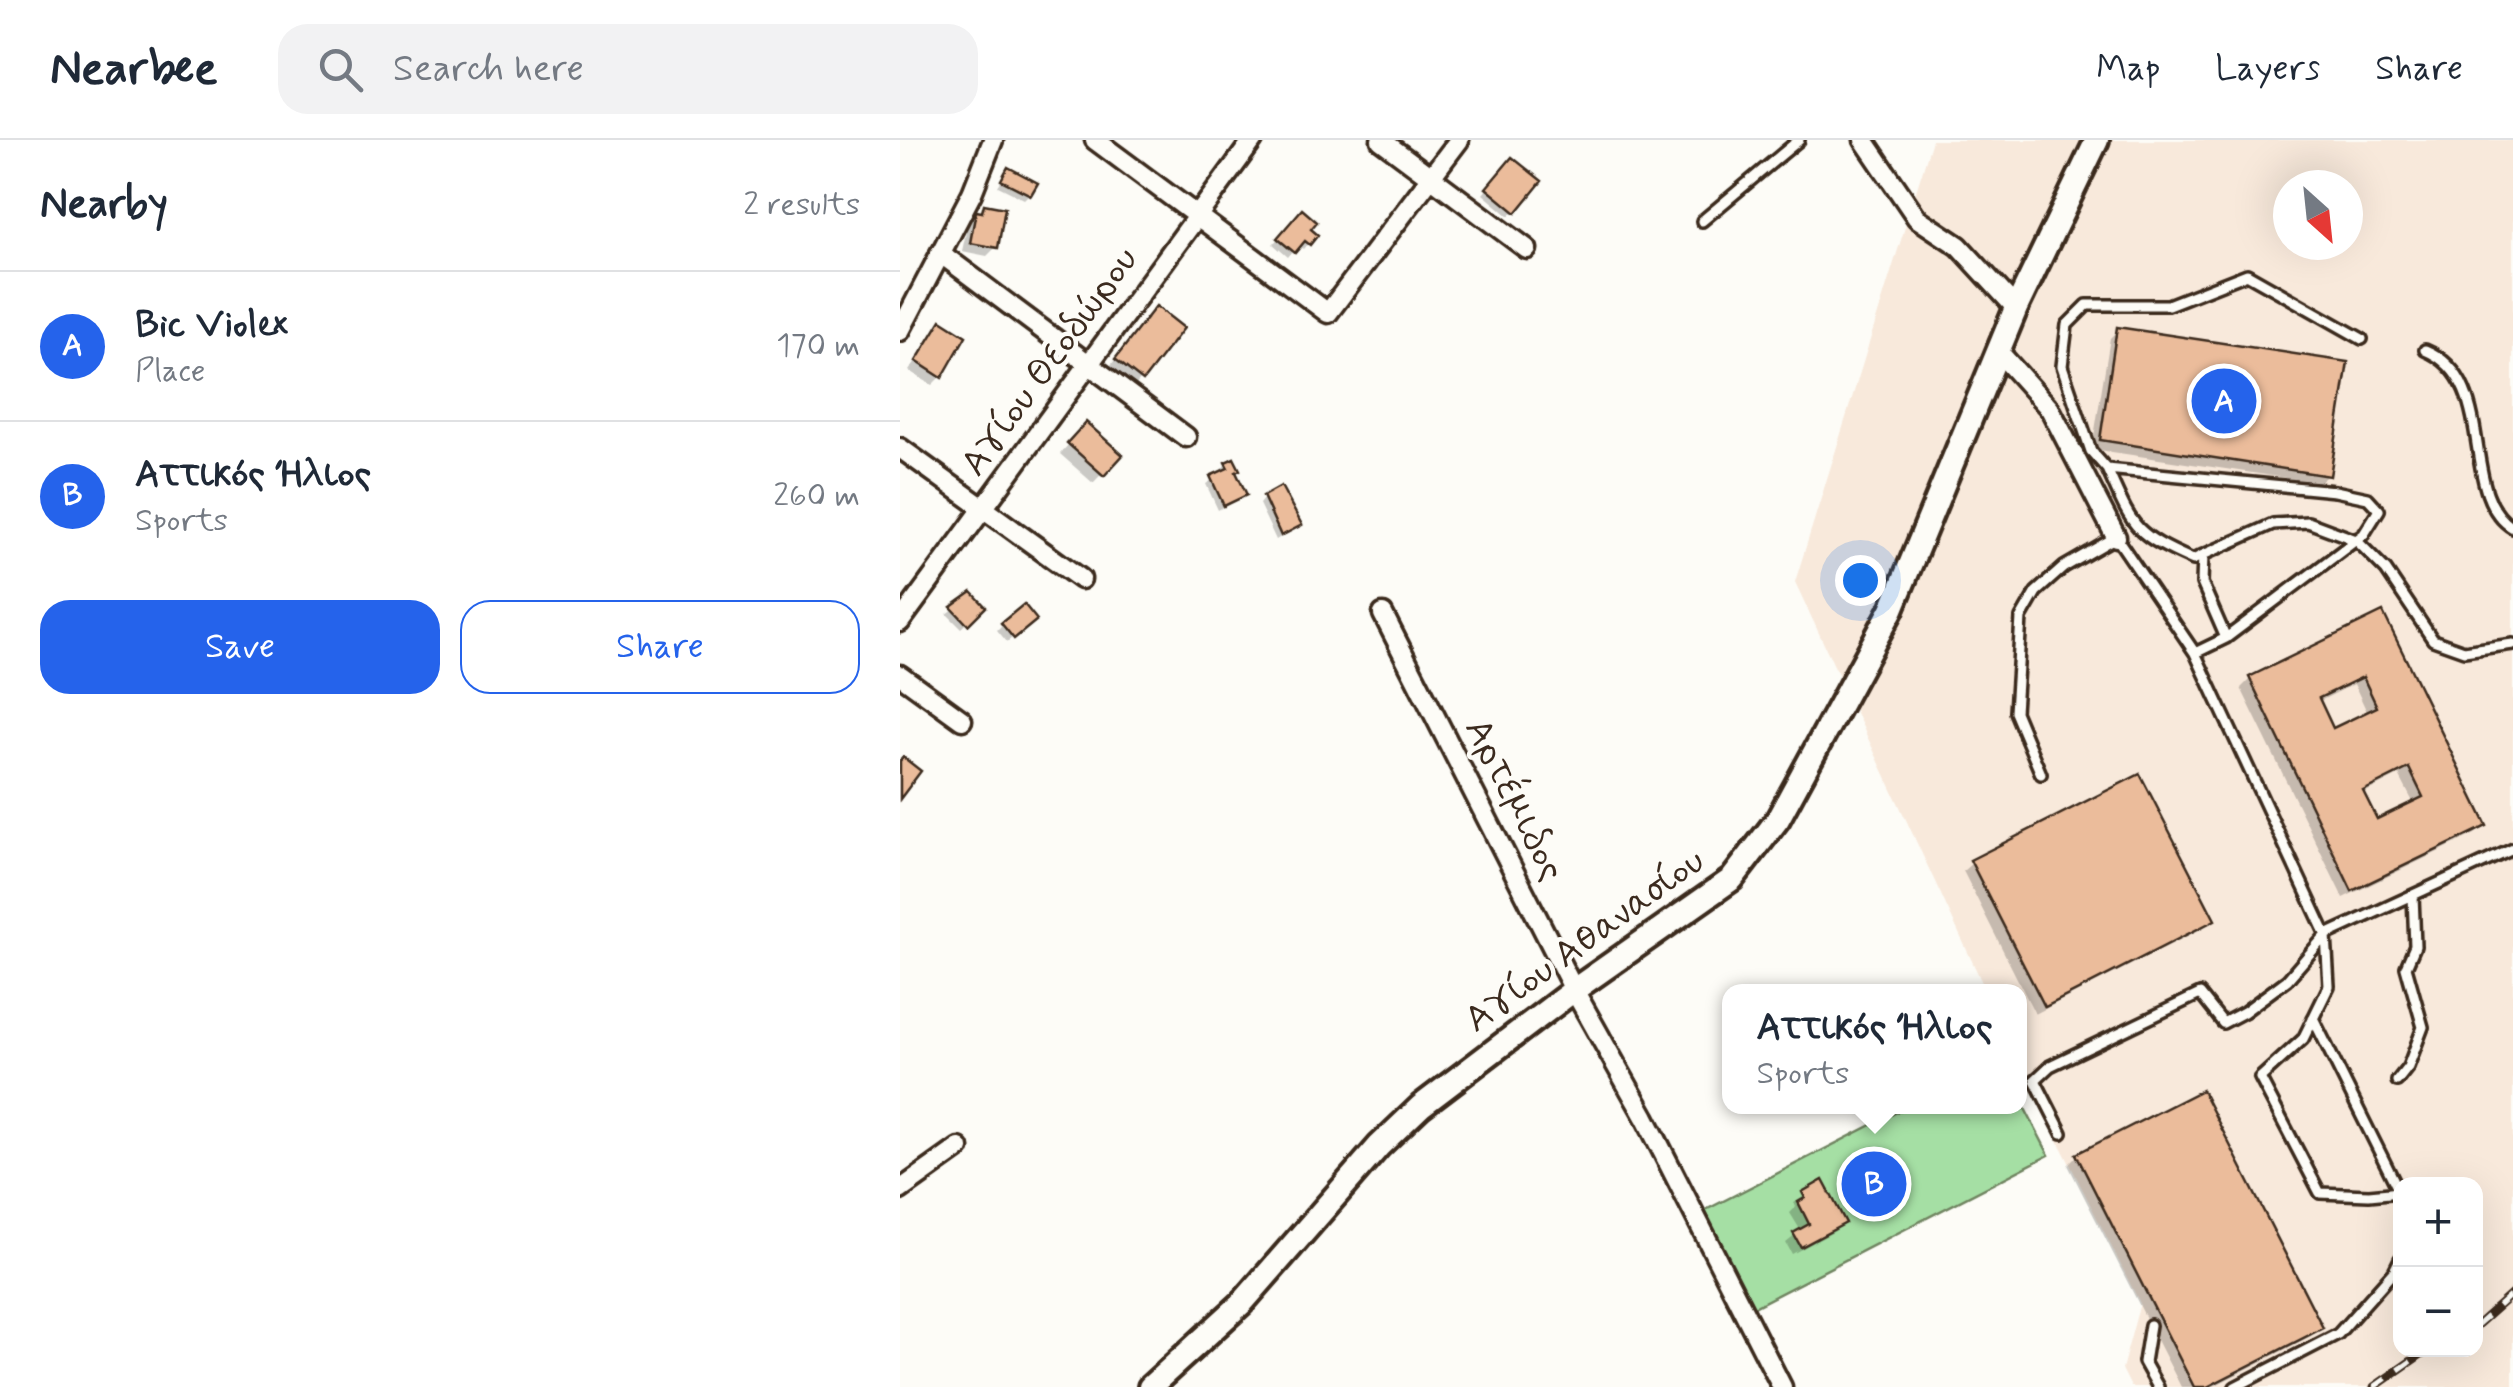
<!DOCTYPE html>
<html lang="en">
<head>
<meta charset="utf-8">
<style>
  :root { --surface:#fff; --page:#f2f2f3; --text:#1f2937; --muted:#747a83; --line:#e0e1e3; --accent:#2563eb }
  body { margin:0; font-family:Mynerve,sans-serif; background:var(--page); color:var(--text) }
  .controls { position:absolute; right:30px; bottom:30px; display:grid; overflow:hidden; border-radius:20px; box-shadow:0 10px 40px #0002 }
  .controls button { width:90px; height:90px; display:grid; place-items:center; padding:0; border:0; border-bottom:2px solid var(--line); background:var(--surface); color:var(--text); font:50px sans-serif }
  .compass { position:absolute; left:1373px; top:30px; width:90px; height:90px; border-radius:50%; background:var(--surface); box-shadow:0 10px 40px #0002; rotate:153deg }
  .you { position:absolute; left:960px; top:440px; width:35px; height:35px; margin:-25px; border:8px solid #fff; border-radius:50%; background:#1a73e8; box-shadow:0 0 0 15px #1a73e833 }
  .badge { display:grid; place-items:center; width:65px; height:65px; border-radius:50%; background:var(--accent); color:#fff; font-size:32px; font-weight:700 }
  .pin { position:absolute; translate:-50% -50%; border:5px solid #fff; box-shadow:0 2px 10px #0006 }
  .popup { position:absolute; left:822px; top:844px; width:305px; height:130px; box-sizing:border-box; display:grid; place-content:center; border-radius:20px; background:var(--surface); filter:drop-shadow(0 2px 8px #0005); font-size:32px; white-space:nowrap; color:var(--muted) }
  .popup b { font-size:38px; color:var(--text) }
  .popup::after { content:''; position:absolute; left:50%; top:100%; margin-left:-20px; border:20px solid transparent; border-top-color:var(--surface) }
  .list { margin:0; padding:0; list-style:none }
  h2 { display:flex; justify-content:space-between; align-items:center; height:130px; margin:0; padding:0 40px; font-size:42px }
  h2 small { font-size:32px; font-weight:400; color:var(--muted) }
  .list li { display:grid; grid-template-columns:65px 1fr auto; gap:30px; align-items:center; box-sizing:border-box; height:150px; padding:0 40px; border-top:2px solid var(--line) }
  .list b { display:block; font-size:38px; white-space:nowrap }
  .list p { margin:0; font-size:32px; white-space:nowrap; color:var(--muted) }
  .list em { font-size:32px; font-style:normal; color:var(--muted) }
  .actions { display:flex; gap:20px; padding:30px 40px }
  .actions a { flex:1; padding:22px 0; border:2px solid var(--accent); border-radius:30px; text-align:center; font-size:35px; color:var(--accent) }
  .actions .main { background:var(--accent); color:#fff }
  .icon { flex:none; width:55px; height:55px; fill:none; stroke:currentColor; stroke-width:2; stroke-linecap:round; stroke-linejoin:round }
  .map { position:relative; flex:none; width:1613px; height:1247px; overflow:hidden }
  header { display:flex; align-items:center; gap:60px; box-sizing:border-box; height:140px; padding:0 50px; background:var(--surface); border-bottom:2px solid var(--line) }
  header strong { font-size:48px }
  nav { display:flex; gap:55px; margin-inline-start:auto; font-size:35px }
  .search { width:700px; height:90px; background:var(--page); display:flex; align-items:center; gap:25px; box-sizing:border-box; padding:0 35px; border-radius:30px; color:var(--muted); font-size:38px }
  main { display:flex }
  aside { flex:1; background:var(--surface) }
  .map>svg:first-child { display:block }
</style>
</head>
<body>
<header>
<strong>Nearbee</strong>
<div class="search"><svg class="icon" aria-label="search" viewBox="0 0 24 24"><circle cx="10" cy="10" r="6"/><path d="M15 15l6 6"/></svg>Search here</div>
<nav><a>Map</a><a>Layers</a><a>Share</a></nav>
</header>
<main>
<aside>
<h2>Nearby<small>2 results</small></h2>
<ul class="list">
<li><span class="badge">A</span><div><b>Bic Violex</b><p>Place</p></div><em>170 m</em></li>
<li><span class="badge">B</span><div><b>Αττικός Ήλιος</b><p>Sports</p></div><em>260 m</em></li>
</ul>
<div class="actions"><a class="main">Save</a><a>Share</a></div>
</aside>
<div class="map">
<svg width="1613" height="1247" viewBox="0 0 1613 1247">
  <rect width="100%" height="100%" fill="#fdfcf7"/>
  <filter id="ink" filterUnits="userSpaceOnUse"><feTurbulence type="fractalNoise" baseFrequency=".01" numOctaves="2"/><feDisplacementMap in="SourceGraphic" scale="20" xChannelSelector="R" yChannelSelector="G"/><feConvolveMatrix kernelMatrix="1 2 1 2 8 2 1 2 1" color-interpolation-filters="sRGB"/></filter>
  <g filter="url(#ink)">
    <path fill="#f8e9db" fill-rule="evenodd" d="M1032,0h581v1247h-382l-9,-18 18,-66 -121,-240v-71l-33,-1 -191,-409zM1388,45h60v60h-60zM1500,1044h76v166h-76z"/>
    <path fill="#a5dfa4" stroke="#708461" stroke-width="2.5" d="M1119,957l30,58 -301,155 -50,-96 209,-107 112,-1z"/>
    <path fill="#0003" fill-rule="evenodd" d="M607,25l7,46 -5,5 -26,-22z
      M108,30l21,24 -5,5 -26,-13z
      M84,67l12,40 -9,9 -25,-5 6,-28z
      M402,73l5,16 8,7 -12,13 -5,-4 -10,12 -15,-13z
      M247,178l-6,61 -8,9 -25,-19z
      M42,184l-2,53 -8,8 -23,-14z
      M1218,190l210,144 -9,9 -227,-34 18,-111z
      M186,285l34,30 -27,28 -33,-29z
      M326,324l18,31 -26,15 -12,-26 17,-11 -2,-3z
      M364,358l35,27 -23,15 -17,-36z
      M72,456l11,11 -22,21 -14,-14z
      M1482,475l102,211 -9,8 -132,64 -102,-210 9,-9zM1454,544l14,30 -36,17 -14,-29zM1499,635l15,29 -38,18 -14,-28z
      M103,484l25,1 -21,17 -10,-12z
      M1072,723l240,57 -9,8 -168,86 -72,-143z
      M1177,1016l243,172 -9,8 -99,51h-31l-113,-222z
      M922,1044l21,38 -8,9 -43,23 -6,-11 15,-12 -11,-18 6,-6 -2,-4z"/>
    <path fill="#ebbc9b" stroke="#3b2a1e" stroke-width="2.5" fill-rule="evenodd" d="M612,17l30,24 -26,32 -30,-25z
      M108,27l30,16 -7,12 -30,-15z
      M84,64l21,4 -7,40 -28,-5 6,-32 6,1z
      M402,69l15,13 -6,7 7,6 -8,10 -5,-4 -10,12 -18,-15z
      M256,166l28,22 -41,53 -28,-22z
      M41,180l25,16 -24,42 -26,-17z
      M1217,187l231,35 -18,114 -230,-36z
      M186,282l37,33 -19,21 -37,-33z
      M334,318l6,12 -4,2 11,23 -23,11 -14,-30 18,-8 -3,-6z
      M381,346l21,39 -21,11 -18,-40z
      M72,452l14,15 -18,18 -17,-18z
      M124,464l13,16 -23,19 -13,-16z
      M1483,472l104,214 -135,65 -103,-214zM1463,537l14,30 -44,21 -14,-30zM1509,628l14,29 -46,22 -14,-28z
      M3,617l18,14 -21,28v-38z
      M1240,634l75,146 -170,87 -75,-147z
      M1302,950l121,238 -116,59h-13l-118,-233z
      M923,1040l23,43 -45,24 -8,-14 16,-9 -11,-22 7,-4 -3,-6z"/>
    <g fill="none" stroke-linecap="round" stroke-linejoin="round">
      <defs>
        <path id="service" d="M802,81l97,-81
          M1525,210c75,31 32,144 88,178
          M1207,329c26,58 25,64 86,91l10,-5
          M1326,498l-24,-55 1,-28 70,-31 35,-2 48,18 30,30 47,70 31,11 49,-7
          M1295,513l31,-15 138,-104 15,-24 -11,-12 -33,-7 -228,-22 -16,-18 -29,-85 5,-41 20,-20h81l79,-31 115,65
          M1141,634l-26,-62 6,-94 15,-26 28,-25 52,-30 79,116 131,282 3,51 -26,53 -43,39 60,115 49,2 31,-3
          M1413,878l87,175
          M1497,941l11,-14 15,-40 -17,-60 9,-21 -2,-51
          M1162,993l-27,-53 15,-14 150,-72 23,29 21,-11 43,-32 39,-45 187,-86
          M1250,1185l-6,37 14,25
          M1335,1247l103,-53 56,-63 6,-12"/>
        <path id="minor" d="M195,0l233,173 131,-173
          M481,0l146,109
          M964,0l53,78 42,28 57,62
          M40,113l246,184
          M0,191l72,-138 21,-53
          M1098,211l52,58 66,128
          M0,308l181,131
          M483,474l191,376 71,127 137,270
          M0,482l353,-482
          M0,535l62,45
          M0,1050l59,-42"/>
        <path id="tertiary" d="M250,1247l92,-84 137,-157 42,-40 153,-116 158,-111 46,-60 114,-210 124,-301 81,-168"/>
      </defs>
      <use href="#service" stroke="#3b2a1e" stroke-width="16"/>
      <use href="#minor" stroke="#3b2a1e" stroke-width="25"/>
      <use href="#tertiary" stroke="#3b2a1e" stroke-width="30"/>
      <use href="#service" stroke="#fdfcf7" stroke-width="9"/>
      <use href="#minor" stroke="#fdfcf7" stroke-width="18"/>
      <use href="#tertiary" stroke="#fdfcf7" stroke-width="22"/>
      <defs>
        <path id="rail" d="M1576,1186l37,-33
          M1474,1247l53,-37"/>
      </defs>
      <use href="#rail" stroke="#3b2a1e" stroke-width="9"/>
      <use href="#rail" stroke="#fdfcf7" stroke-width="5" stroke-dasharray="15" stroke-linecap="butt"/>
    </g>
  </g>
  <g text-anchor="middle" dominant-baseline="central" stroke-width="9" stroke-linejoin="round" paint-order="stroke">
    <g font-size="38" fill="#3b2a1e" stroke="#fdfcf7">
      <text transform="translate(150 222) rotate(-54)">Αγίου Θεοδώρου</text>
      <text transform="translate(614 660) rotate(63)">Αρτέμιδος</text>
      <text transform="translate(685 801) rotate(-36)">Αγίου Αθανασίου</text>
    </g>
  </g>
</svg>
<div class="controls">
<button>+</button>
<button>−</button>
</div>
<svg class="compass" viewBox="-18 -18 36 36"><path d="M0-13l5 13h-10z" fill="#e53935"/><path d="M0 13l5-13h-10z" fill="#747a83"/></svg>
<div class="you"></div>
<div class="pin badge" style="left:1324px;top:261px">A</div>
<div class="pin badge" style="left:974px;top:1044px">B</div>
<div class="popup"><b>Αττικός Ήλιος</b>Sports</div>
</div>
</main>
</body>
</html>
